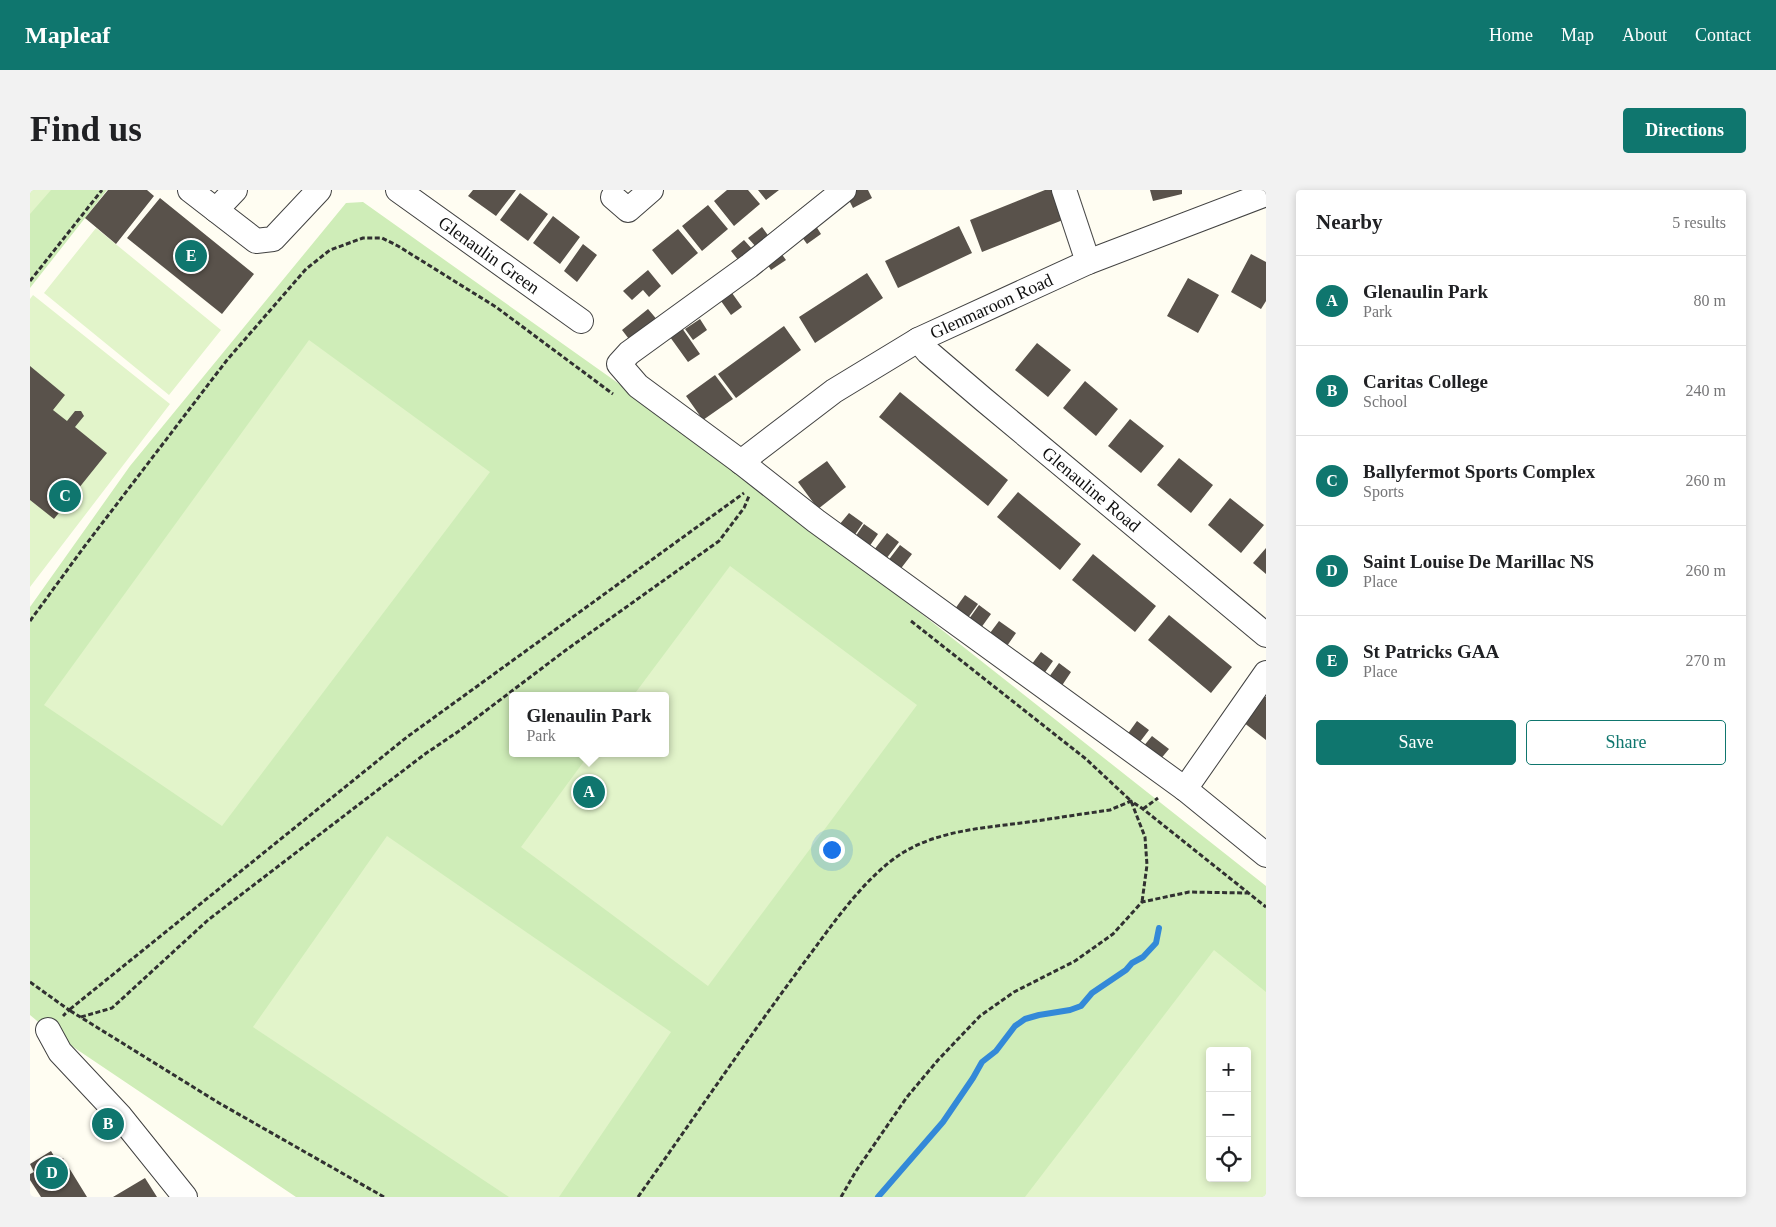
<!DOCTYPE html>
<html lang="en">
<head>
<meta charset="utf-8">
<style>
  :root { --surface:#fff; --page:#f2f2f2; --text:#202124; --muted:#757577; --line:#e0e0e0; --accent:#0f766e }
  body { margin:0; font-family:"Times New Roman",serif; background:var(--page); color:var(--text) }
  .controls { position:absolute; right:15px; bottom:15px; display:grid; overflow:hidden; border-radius:5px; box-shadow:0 2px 8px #0003 }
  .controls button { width:45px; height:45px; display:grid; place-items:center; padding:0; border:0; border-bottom:1px solid var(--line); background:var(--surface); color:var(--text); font:25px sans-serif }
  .you { position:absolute; left:801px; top:659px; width:18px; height:18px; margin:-12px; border:4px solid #fff; border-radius:50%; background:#1a73e8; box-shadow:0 0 0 8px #1a73e833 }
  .badge { display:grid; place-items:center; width:32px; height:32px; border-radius:50%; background:var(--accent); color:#fff; font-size:16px; font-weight:700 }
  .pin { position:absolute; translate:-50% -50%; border:2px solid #fff; box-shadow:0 1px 5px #0006 }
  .popup { position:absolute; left:479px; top:502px; width:160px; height:65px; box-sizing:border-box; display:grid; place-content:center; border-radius:5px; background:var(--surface); filter:drop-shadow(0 1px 4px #0005); font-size:16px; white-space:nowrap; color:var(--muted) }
  .popup b { font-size:19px; color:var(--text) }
  .popup::after { content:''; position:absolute; left:50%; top:100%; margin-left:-10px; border:10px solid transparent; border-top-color:var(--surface) }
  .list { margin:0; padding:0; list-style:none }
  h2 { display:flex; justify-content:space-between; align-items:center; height:65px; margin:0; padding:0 20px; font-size:21px }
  h2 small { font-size:16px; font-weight:400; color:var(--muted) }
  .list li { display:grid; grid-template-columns:32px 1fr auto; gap:15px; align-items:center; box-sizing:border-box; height:90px; padding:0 20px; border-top:1px solid var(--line) }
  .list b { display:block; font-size:19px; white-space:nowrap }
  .list p { margin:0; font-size:16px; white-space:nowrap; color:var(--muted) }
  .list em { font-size:16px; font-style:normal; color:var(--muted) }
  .actions { display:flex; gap:10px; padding:15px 20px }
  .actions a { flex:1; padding:11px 0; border:1px solid var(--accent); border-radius:5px; text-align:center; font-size:18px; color:var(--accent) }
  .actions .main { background:var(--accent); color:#fff }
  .icon { flex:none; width:28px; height:28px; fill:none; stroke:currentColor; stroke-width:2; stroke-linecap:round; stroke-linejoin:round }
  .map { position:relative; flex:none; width:1236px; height:1007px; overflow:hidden; border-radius:5px }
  header { display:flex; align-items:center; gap:30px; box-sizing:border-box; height:70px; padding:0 25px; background:var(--accent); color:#fff }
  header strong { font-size:24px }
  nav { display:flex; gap:28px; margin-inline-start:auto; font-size:18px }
  .intro { display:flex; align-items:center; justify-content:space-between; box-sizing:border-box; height:120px; padding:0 30px }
  h1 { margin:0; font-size:35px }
  .button { padding:12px 22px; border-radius:5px; background:var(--accent); color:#fff; font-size:18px; font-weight:700 }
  main { display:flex; gap:30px; padding:0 30px }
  aside { flex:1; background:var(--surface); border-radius:5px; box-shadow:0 2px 8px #0003 }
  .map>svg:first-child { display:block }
</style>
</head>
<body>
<header>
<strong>Mapleaf</strong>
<nav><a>Home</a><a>Map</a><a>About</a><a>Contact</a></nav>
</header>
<div class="intro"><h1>Find us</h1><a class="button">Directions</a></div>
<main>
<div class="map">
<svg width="1236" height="1007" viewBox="0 0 1236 1007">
  <rect width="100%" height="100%" fill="#fffdf2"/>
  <path fill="#cfedb8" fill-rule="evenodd" d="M0,0h77l-77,98z
    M333,12l331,235 20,13 552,436v311h-970l-248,-167 -18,-15v-408l100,-141 216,-263zM483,506h152v57h-152zM1180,861h37v127h-37z"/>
  <path fill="#e2f4ca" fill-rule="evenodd" d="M0,0h21l-21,24z
    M66,38l125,102 -52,65 -125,-102z
    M3,105l137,109 -140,183v-288z
    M279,150l181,132 -268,354 -178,-121z
    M700,376l187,139 -209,281 -187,-139 69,-94h75v-57h-32z
    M357,646l284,196 -112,165h-50l-256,-170z
    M1184,760l52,42v205h-241zM1180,861h37v127h-37z"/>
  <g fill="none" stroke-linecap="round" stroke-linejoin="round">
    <path stroke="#3389d8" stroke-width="6" d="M848,1007l65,-75 30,-44 9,-16 14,-11 19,-25 10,-7 14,-4 31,-5 11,-4 11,-13 34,-23 6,-7 11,-6 13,-14 3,-15"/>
  </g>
  <path fill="#59524b" d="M78,0h39l7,6 -38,48 -31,-26z
    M443,0h43l-20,26 -28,-20z
    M697,0h21l12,14 -26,22 -20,-25z
    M728,0h21l-13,10z
    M824,0h14l4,8 -19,10 -7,-14z
    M1015,0h12l11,28 -86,34 -12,-32z
    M1120,0h32v4l-29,7z
    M490,3l28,21 -20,27 -28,-21z
    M130,8l94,76 -32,40 -95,-76z
    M678,15l20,24 -26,22 -20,-25z
    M523,26l27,21 -20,27 -27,-21z
    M784,33l7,11 -14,10 -8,-11z
    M929,36l13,27 -74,35 -13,-27z
    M732,37l8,11 -13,10 -9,-10z
    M648,39l20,24 -26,22 -20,-25z
    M714,50l9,10 -14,11 -8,-10z
    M553,54l14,11 -20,27 -13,-11z
    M748,59l8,11 -15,10 -7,-11z
    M1221,64l15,8v39l-5,8 -30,-17z
    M618,80l13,16 -12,11 -6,-7 -11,10 -9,-9z
    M837,83l16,25 -68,45 -16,-26z
    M1158,88l31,17 -21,38 -31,-17z
    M702,103l10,14 -11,8 -10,-14z
    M618,119l11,13 -27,21 -10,-13z
    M670,129l7,11 -14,10 -8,-11z
    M754,136l17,24 -65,48 -18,-24z
    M652,138l18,26 -12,8 -18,-25z
    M1007,153l34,27 -23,27 -33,-27z
    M0,176l35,29 -12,15 14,11 8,-10h6l3,5 -9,11 32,26 -53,66 -24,-19z
    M685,185l18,24 -30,21 -17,-24z
    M1055,191l33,28 -22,27 -33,-28z
    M870,202l108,88 -20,26 -109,-89z
    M1100,229l34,27 -23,27 -33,-27z
    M1149,268l34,27 -22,28 -34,-28z
    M797,271l19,26 -28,22 -20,-27z
    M988,302l63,52 -21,26 -63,-53z
    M1200,308l34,27 -23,28 -33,-28z
    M819,323l14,10 -9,13 -15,-11z
    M834,334l14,10 -9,13 -14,-10z
    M857,343l12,9 -13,17 -12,-9z
    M870,355l12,9 -13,17 -12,-9z
    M1236,358v26l-13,-11z
    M1063,364l63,52 -21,26 -63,-52z
    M935,405l13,9 -13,18 -13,-9z
    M949,415l12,9 -13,18 -12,-9z
    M1139,425l63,52 -21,26 -63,-53z
    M969,431l17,12 -9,13 -17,-13z
    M1011,462l12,9 -12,17 -13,-9z
    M1029,473l12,9 -12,18 -13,-9z
    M1234,506l2,1v43l-23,-18z
    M1107,531l12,9 -13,17 -12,-8z
    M1122,546l17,13 -10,12 -17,-13z
    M21,961l6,10 6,-3 24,39h-46l-11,-17v-6l4,-2 -4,-8z
    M115,988l12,19h-44z"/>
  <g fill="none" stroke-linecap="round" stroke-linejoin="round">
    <defs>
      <g id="minor">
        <path d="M160,0l66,51 17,-2 46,-49"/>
        <path id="s1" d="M368,0l183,131"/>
        <path d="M814,0l-95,76 -120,87 -10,11 19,22 103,76 75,59 369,268 81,66"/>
        <path d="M1034,0l24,72"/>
        <path d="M583,7l15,13 23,-20"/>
        <path d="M186,20l19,-20"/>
        <path id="s2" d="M888,150l10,12 55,47 283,236"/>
        <path id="s3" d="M711,272l93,-71 84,-51 170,-78 178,-68"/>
        <path d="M1155,599l81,-116"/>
        <path d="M18,840l12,22 60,64 65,81"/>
      </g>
    </defs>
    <use href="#minor" stroke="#424242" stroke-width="26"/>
    <path stroke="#313131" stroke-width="3" stroke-dasharray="5 2.5" stroke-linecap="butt" d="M0,91l72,-91
      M0,431l54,-74 143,-187 79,-91 24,-19 33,-12h19l16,8 98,61 117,87
      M881,431l175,138 45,42 14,36 2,28 -5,37
      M1113,619l15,-11
      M0,792l39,28 -6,6
      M51,827l31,-9 96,-88 158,-121 59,-45 34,-23 107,-81 153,-109 25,-33 5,-12
      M354,1007l-165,-94 -150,-93 338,-273 337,-244
      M608,1007c56,-79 110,-159 168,-237 26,-35 60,-85 98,-108 35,-21 78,-24 117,-29 30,-4 60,-9 89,-13l21,-9 12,8 123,98
      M811,1007l15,-26 51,-74 31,-37 42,-44 34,-24 61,-31 38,-27 29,-32 47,-10 60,1"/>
    <use href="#minor" stroke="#fff" stroke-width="24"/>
  </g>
  <g text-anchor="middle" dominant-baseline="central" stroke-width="5" stroke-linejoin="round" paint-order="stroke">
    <g font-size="18" fill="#0f0f0f" stroke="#fff">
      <text stroke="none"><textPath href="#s1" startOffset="112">Glenaulin Green</textPath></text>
      <text stroke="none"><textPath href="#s3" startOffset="296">Glenmaroon Road</textPath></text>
      <text stroke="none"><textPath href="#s2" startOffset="229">Glenauline Road</textPath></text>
    </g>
  </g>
</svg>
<div class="controls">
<button>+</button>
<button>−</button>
<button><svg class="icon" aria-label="locate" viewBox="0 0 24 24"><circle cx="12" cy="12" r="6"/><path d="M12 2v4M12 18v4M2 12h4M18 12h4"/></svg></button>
</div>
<div class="you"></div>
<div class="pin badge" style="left:559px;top:602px">A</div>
<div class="popup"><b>Glenaulin Park</b>Park</div>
<div class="pin badge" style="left:78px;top:934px">B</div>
<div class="pin badge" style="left:35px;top:306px">C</div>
<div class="pin badge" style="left:22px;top:983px">D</div>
<div class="pin badge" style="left:161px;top:66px">E</div>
</div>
<aside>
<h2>Nearby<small>5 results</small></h2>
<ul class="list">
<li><span class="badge">A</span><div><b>Glenaulin Park</b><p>Park</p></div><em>80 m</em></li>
<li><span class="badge">B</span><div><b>Caritas College</b><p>School</p></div><em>240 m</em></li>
<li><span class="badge">C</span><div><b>Ballyfermot Sports Complex</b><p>Sports</p></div><em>260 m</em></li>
<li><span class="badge">D</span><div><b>Saint Louise De Marillac NS</b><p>Place</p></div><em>260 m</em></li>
<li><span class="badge">E</span><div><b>St Patricks GAA</b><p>Place</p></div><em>270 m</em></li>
</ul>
<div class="actions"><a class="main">Save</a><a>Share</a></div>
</aside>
</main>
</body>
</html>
